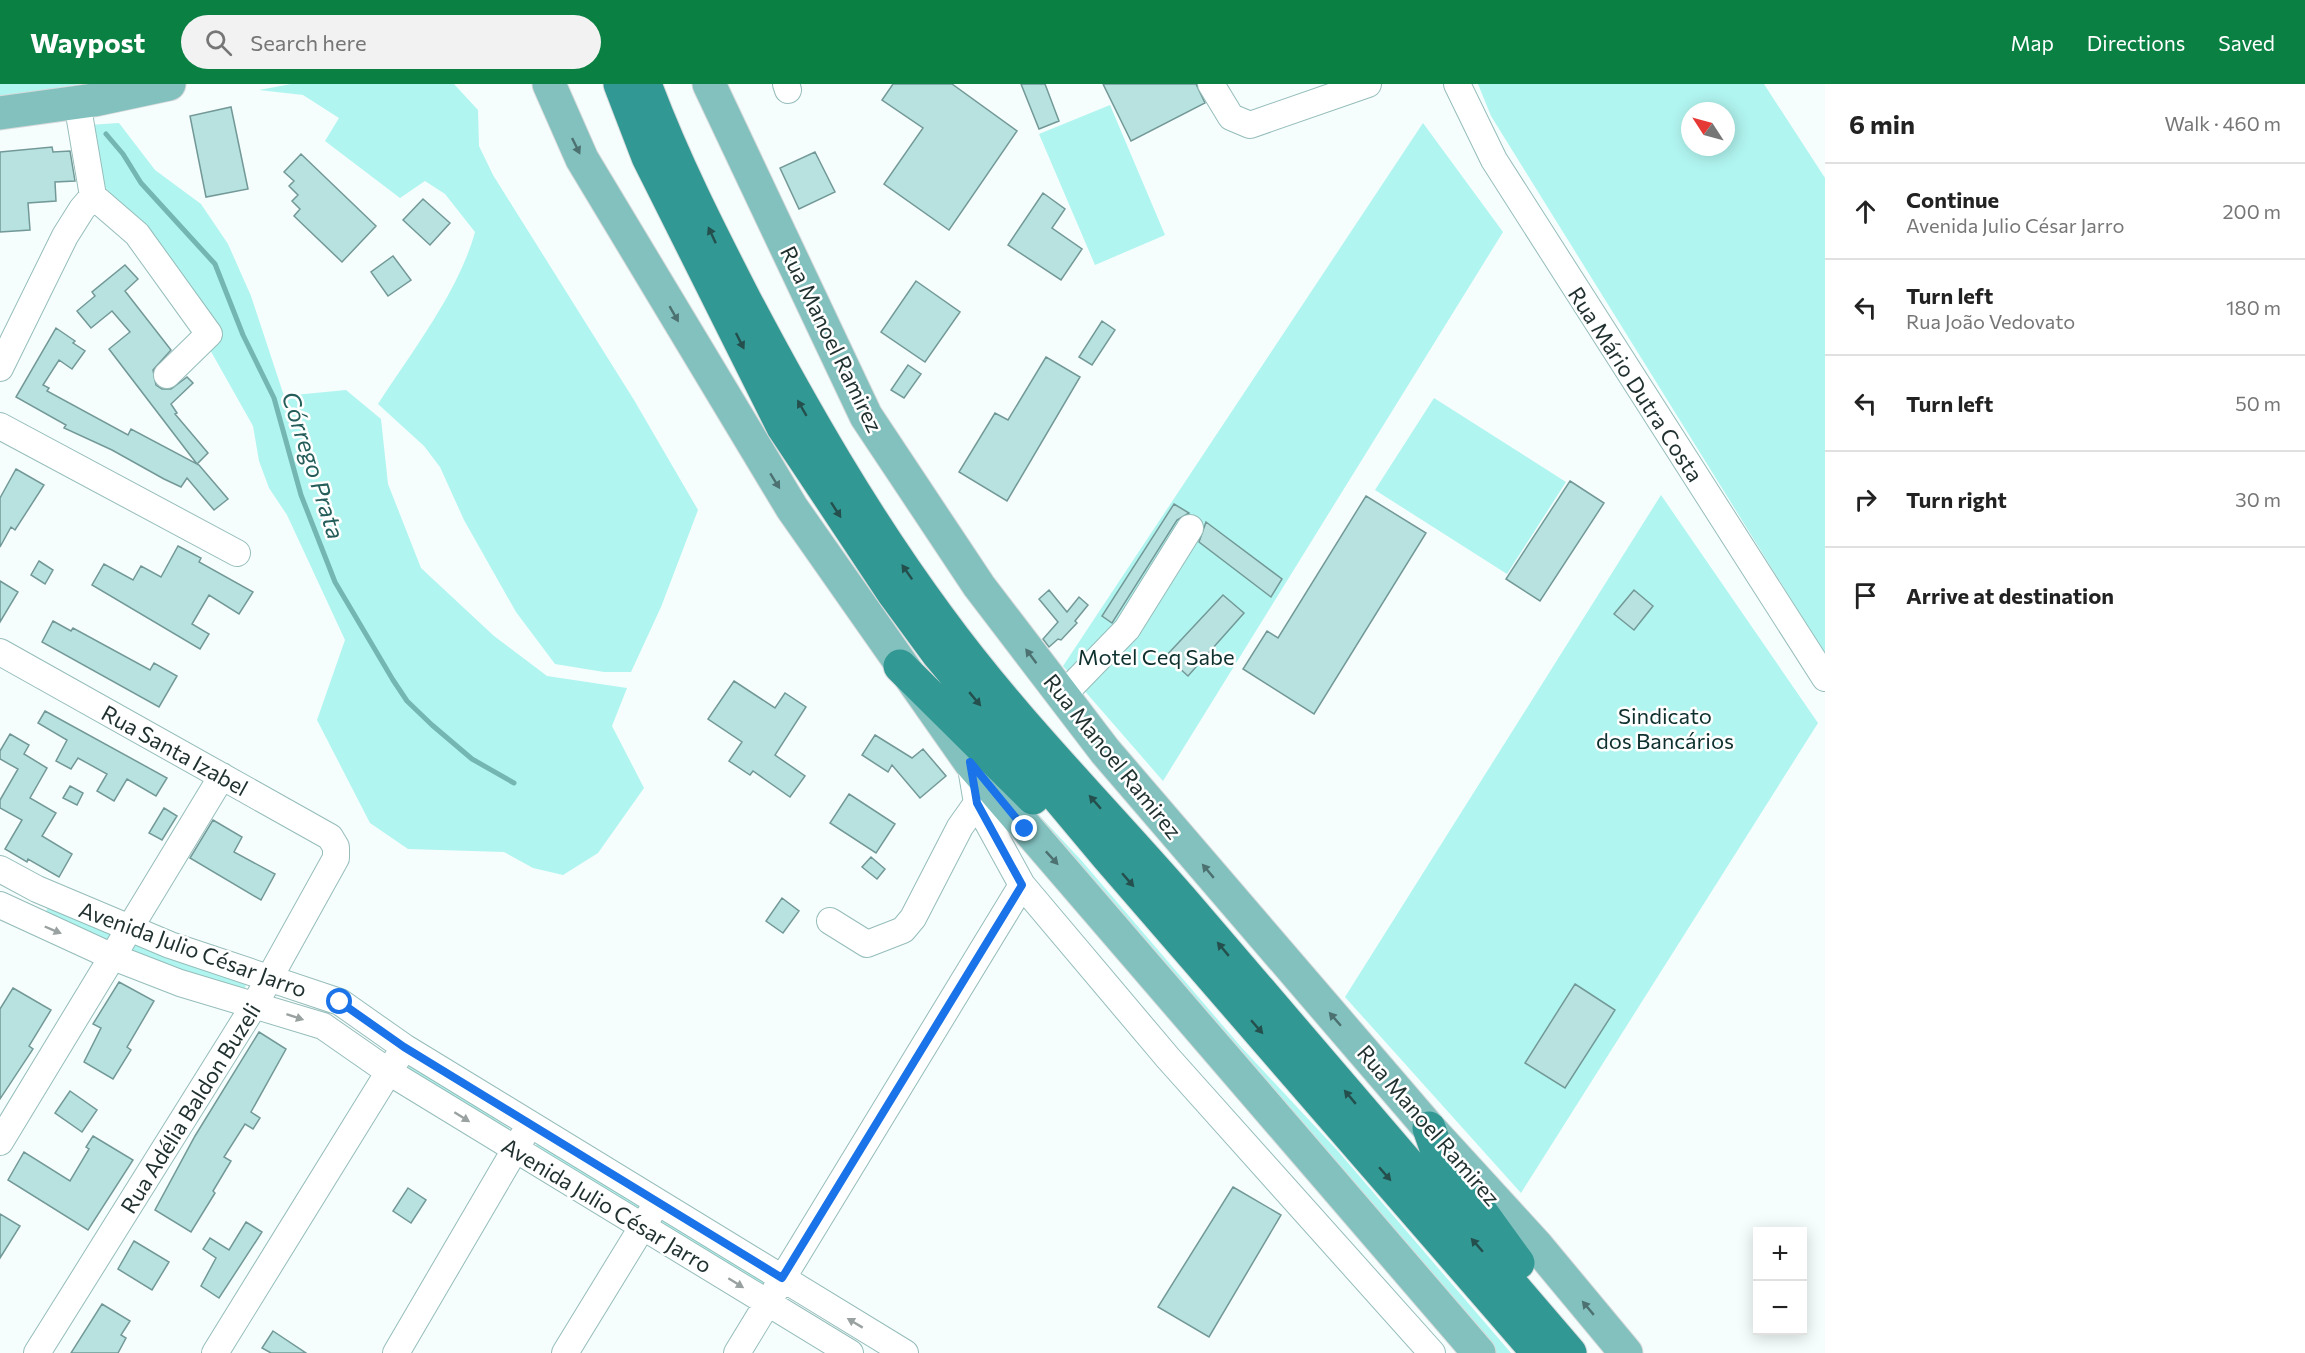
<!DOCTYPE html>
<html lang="en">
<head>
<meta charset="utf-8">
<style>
  :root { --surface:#fff; --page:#f2f2f2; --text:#222; --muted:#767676; --line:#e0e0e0; --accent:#0b8043 }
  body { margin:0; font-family:Commissioner,sans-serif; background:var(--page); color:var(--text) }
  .controls { position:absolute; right:18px; bottom:18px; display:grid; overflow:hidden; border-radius:0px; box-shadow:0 3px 15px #0003 }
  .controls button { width:54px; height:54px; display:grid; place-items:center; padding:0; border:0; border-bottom:2px solid var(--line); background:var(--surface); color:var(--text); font:30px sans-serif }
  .compass { position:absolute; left:1681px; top:18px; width:54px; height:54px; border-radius:50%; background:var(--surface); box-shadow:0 3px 15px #0003; rotate:306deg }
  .stop { position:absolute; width:18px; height:18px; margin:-14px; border:4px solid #1a73e8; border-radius:50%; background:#fff }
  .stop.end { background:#1a73e8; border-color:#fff; box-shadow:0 2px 6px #0008 }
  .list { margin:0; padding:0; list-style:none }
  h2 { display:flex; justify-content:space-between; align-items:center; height:78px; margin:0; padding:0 24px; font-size:26px }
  h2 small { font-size:20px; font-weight:400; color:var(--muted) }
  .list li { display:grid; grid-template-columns:39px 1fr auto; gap:18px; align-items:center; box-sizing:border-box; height:96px; padding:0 24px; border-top:2px solid var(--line) }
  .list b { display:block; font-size:22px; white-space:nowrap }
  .list p { margin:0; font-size:20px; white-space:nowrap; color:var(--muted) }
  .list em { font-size:20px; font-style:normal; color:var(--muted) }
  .icon { flex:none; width:33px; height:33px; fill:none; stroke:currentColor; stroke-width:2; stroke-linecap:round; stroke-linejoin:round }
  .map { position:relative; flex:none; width:1825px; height:1269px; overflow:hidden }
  header { display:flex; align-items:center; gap:36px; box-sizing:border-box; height:84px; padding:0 30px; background:var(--accent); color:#fff }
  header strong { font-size:28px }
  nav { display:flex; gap:33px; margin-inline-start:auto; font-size:21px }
  .search { width:420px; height:54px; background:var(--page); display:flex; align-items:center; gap:15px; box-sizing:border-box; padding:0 21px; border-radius:33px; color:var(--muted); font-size:22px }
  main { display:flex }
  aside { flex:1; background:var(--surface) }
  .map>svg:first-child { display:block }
</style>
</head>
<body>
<header>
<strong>Waypost</strong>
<div class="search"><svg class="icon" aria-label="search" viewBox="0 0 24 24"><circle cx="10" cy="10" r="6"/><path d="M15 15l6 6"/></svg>Search here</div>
<nav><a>Map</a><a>Directions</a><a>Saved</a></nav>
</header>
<main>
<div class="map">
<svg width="1825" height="1269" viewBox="0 0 1825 1269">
  <rect width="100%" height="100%" fill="#f5fdfd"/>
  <path fill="#b1f5f0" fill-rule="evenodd" d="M0,0h80l-80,14z
    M291,0h163l24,26 1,36 14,29 141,225 64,110 -37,97 -30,65h-27l-49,-8 -39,-52 -52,-92 -24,-53 -16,-21 -46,-42c33,-51 81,-113 97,-172l-30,-38 -20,-13 -25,17 -75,-57 14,-23 -36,-23 -44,-5z
    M1478,0h286l61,94v476l-334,-538zM1690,27h36v36h-36z
    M1110,21l55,130 -70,30 -56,-131z
    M119,39l36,47 46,34 27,40 23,52 33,100 62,-6 35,29 7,65 33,84 73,68 53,40 80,12 -15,38 32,62 -46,65 -35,22 -30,-7 -29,-16 -96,-3 -38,-26 -53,-103 28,-80 -58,-125 -18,-27 -10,-27 -6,-35 -115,-204 -41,-43 -8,-54z
    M1423,39l80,109 -340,549 -100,-115z
    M1434,314l132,84 -59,92 -132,-84z
    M1661,411l157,228 -297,470 -176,-196z
    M994,683l87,93 161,188 95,102 174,203h-19z
    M49,821l65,30 -5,11 -64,-32z
    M129,858l117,43 -4,11 -116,-44z
    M411,980l104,68 -6,9 -104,-68z
    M538,1058l105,67 -4,6 -105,-66z
    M659,1133l106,63 -4,6 -106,-63z"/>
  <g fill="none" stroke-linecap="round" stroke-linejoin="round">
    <path stroke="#73b6b2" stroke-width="5" d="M106,50l17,20 18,29 74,81 28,71 31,63 27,97 34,87 58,98 14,21 25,24 40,34 42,24"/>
  </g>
  <path fill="#b8e2df" stroke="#729997" stroke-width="1.5" d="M893,0h59l65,47 -68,99 -65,-46 39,-56 -41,-28z
    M1021,0h24l14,37 -20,8z
    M1103,0h93l9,19 -74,38z
    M231,23l17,82 -42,8 -16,-81z
    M52,63l1,5 17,-1 5,30 -20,1 1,19 -28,2 2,27 -30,2v-80z
    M815,68l20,40 -36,17 -19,-41z
    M301,70l75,72 -34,36 -48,-46 6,-7 -8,-8 6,-6 -9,-9 5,-5 -10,-9z
    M1043,109l22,16 -13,19 30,21 -21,31 -53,-35z
    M423,115l27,24 -20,22 -27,-25z
    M393,172l18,24 -23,16 -17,-24z
    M125,181l13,14 -13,12 46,59 -18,20 3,15 6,4h9l16,-12 6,6 -22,21 6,9 -2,1 33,39 -11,11 -88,-115 21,-17 -18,-21 -21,17 -14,-17 18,-15 -3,-4z
    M916,197l44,31 -35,50 -44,-30z
    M1102,237l13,9 -23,35 -13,-8z
    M56,244l19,13 -2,2 12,8 -13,18 -13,-9 -16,25 6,3 -2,3 81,44 3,-6 68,36 29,34 -14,11 -27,-32 -6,9 -17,-8 -52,-29 -48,-22 2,-3 -50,-28z
    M1046,273l34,20 -73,124 -48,-29 36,-59 13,7z
    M908,281l13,9 -17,24 -13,-8z
    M16,385l28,16 -29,45 -4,-3 -11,20v-49z
    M1570,397l34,22 -64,98 -34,-22z
    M1366,412l60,37 -112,181 -71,-45 24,-38 11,7z
    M1174,420l15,9 -12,7 -65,103 -10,-7z
    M1206,438l76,57 -11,18 -72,-55z
    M178,462l23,12 -2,4 54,30 -14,22 -30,-19 -17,29 17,10 -9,15 -108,-64 12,-21 29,16 8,-14 20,11z
    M39,477l14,9 -8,14 -14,-9z
    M0,497l18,11 -18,30z
    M1049,506l18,22 12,-15 9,8 -13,16 2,2 -16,17 -3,-1 -9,8 -6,-8 15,-17 -19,-23z
    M1634,506l19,16 -19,24 -20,-16z
    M1223,511l21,18 -56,63 -22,-20z
    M53,537l18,10 2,-3 77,42 4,-7 23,13 -18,31 -117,-65z
    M734,597l41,27 10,-15 21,14 -31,48 30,21 -15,21 -37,-26 -3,4 -21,-14 13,-19 -34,-23z
    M45,627l122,67 -11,18 -29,-17 -13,22 -17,-10 10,-17 -29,-16 -7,11 -15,-8 11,-21 -29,-17z
    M10,650l19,11 -5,9 23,14 -17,30 26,15 -14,23 30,18 -13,23 -31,-18 -1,3 -22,-13 17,-29 -22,-12v-8l18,-31 -18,-10v-8z
    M875,651l37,23 11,-9 23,27 -26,22 -28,-33 -4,7 -26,-17z
    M70,702l13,7 -6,12 -14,-7z
    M849,710l46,30 -19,29 -46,-30z
    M164,724l13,8 -15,24 -13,-7z
    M213,736l29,17 -8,15 41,22 -14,26 -71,-42z
    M871,773l14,12 -8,10 -15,-12z
    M782,814l17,13 -16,22 -17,-12z
    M119,898l35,19 -27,46 4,3 -18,29 -29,-17 17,-34 -8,-4z
    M1575,900l40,26 -50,78 -40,-25z
    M13,904l38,22 -22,36 4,3 -33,50v-90z
    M259,948l27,17 -35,63 9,6 -7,11 -8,-5 -21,33 7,4 -18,30 2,2 -24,39 -36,-22 40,-74z
    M70,1007l27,19 -15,22 -27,-19z
    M93,1052l40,24 -45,70 -80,-50 16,-28 46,29 19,-32 -3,-2z
    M1233,1103l48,28 -72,122 -51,-30z
    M408,1104l18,12 -15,23 -18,-12z
    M0,1130l20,12 -20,32z
    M246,1138l16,10 -43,66 -18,-12 15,-28 -13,-9 7,-11 19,12z
    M134,1157l35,21 -17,28 -34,-21z
    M102,1220l28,17 -9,14 5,3 -8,15h-47z
    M273,1247l33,22h-35l-9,-5z"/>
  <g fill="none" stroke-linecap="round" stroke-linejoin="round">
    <defs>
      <path id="minor" d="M786,0l2,6
        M1211,0l20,33 19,8 118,-41
        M1457,0l37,76 331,518
        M77,18l16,94
        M0,284l65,-132 17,-27 11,-13 44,38 72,100 -42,41
        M0,342l237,127
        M0,568l330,185 6,10v11l-81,146 -218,349
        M1062,612l65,-67 63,-101
        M970,678l7,41 45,82 146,173 264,295
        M0,785l37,20 133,56 170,57 64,45 501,306
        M0,821l113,52 67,26 143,43 66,46 461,281
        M830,837l37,23 36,-14 10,-12 47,-91 17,-24
        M0,1058l222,-366
        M215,1269l183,-296
        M396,1269l127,-217
        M565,1269l87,-142
        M737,1269l285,-468"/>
      <path id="major" d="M549,0l33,75 210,349 178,254 509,591
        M709,0l157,332 113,170 126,165 324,377 108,118 89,107
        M0,29l94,-13 75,-16"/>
      <path id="highway" d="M620,0l28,73 135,270 111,167 44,60 169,202 431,497
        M645,0c28,75 64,146 100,216 58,110 120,218 194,318 75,103 166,193 249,289 128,148 254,298 382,446
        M900,582l133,132
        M1429,1044l8,23 81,112"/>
    </defs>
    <use href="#minor" stroke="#95bdba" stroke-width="28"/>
    <use href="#major" stroke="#d7dada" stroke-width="35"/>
    <use href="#highway" stroke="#d7dada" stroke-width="35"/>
    <use href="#minor" stroke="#fff" stroke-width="26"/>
    <use href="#major" stroke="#83c1bf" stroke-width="33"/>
    <use href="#highway" stroke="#319894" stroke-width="33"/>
  </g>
  <defs><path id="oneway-solid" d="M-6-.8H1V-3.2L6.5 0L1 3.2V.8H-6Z" transform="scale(1.5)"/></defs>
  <g fill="#4c7170">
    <use href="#oneway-solid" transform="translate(576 62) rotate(64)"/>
    <use href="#oneway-solid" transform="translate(674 230) rotate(60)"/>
    <use href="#oneway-solid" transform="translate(775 397) rotate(58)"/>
    <use href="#oneway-solid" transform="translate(1031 572) rotate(-127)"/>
    <use href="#oneway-solid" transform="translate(1052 774) rotate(47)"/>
    <use href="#oneway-solid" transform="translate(1208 787) rotate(-130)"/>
    <use href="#oneway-solid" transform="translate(1335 935) rotate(-131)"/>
    <use href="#oneway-solid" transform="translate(1588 1224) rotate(-130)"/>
  </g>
  <g fill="#244f4d">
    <use href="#oneway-solid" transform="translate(712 151) rotate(-115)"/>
    <use href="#oneway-solid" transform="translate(740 257) rotate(63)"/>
    <use href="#oneway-solid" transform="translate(802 324) rotate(-120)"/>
    <use href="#oneway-solid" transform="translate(836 426) rotate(57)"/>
    <use href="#oneway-solid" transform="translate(907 488) rotate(-125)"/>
    <use href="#oneway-solid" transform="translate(975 615) rotate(50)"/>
    <use href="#oneway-solid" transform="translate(1095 718) rotate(-131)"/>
    <use href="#oneway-solid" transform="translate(1128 796) rotate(49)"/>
    <use href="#oneway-solid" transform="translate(1223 865) rotate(-130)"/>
    <use href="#oneway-solid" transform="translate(1257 943) rotate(49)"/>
    <use href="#oneway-solid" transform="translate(1350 1013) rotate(-130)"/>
    <use href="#oneway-solid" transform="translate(1385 1090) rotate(49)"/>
    <use href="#oneway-solid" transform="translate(1477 1161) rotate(-131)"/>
  </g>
  <g fill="#9aa2a1">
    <use href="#oneway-solid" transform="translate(53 846) rotate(23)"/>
    <use href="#oneway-solid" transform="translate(295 933) rotate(18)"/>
    <use href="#oneway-solid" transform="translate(462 1033) rotate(32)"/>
    <use href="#oneway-solid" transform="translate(736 1199) rotate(32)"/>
    <use href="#oneway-solid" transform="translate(855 1239) rotate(-149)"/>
  </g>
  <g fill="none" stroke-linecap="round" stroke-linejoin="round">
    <path stroke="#1a73e8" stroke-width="8" d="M340,918l64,45 378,231 240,-393 -45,-82 -7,-41 55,67"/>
  </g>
  <g text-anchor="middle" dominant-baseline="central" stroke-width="5" stroke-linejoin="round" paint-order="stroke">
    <g font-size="22" fill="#1f302f" stroke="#fff">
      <text transform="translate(832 255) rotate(64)">Rua Manoel Ramirez</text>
      <text transform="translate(1636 300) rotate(57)">Rua Mário Dutra Costa</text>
      <text transform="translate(175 666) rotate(29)">Rua Santa Izabel</text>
      <text transform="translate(1113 672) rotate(51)">Rua Manoel Ramirez</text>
      <text transform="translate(193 865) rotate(20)">Avenida Julio César Jarro</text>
      <text transform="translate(190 1024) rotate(-58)">Rua Adélia Baldon Buzeli</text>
      <text transform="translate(1429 1041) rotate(49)">Rua Manoel Ramirez</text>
      <text transform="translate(607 1121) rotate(31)">Avenida Julio César Jarro</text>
    </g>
    <g font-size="22" fill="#0e312f" stroke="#fff">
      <text x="1156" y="572">Motel Ceq Sabe</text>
      <text x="1665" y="631">Sindicato<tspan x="1665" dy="25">dos Bancários</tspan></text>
    </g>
    <g font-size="24" font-style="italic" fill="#245d5a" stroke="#fff">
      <text transform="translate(314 381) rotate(72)">Córrego Prata</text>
    </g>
  </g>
</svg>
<div class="controls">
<button>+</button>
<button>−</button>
</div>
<svg class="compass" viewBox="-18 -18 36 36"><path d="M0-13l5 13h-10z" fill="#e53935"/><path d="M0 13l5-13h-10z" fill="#767676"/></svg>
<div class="stop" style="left:340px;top:918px"></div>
<div class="stop end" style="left:1025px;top:745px"></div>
</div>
<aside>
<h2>6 min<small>Walk · 460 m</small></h2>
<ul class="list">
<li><svg class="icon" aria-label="ahead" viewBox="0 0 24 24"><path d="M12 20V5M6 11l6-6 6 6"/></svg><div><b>Continue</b><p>Avenida Julio César Jarro</p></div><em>200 m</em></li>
<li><svg class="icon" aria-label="left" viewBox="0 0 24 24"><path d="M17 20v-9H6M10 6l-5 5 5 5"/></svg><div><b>Turn left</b><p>Rua João Vedovato</p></div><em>180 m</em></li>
<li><svg class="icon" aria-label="left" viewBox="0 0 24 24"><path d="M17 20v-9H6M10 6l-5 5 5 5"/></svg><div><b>Turn left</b></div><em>50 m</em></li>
<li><svg class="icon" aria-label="right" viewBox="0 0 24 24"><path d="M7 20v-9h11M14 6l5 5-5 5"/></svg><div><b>Turn right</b></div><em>30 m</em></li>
<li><svg class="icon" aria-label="arrive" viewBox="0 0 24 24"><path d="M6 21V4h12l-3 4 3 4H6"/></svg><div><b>Arrive at destination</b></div></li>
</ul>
</aside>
</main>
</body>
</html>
